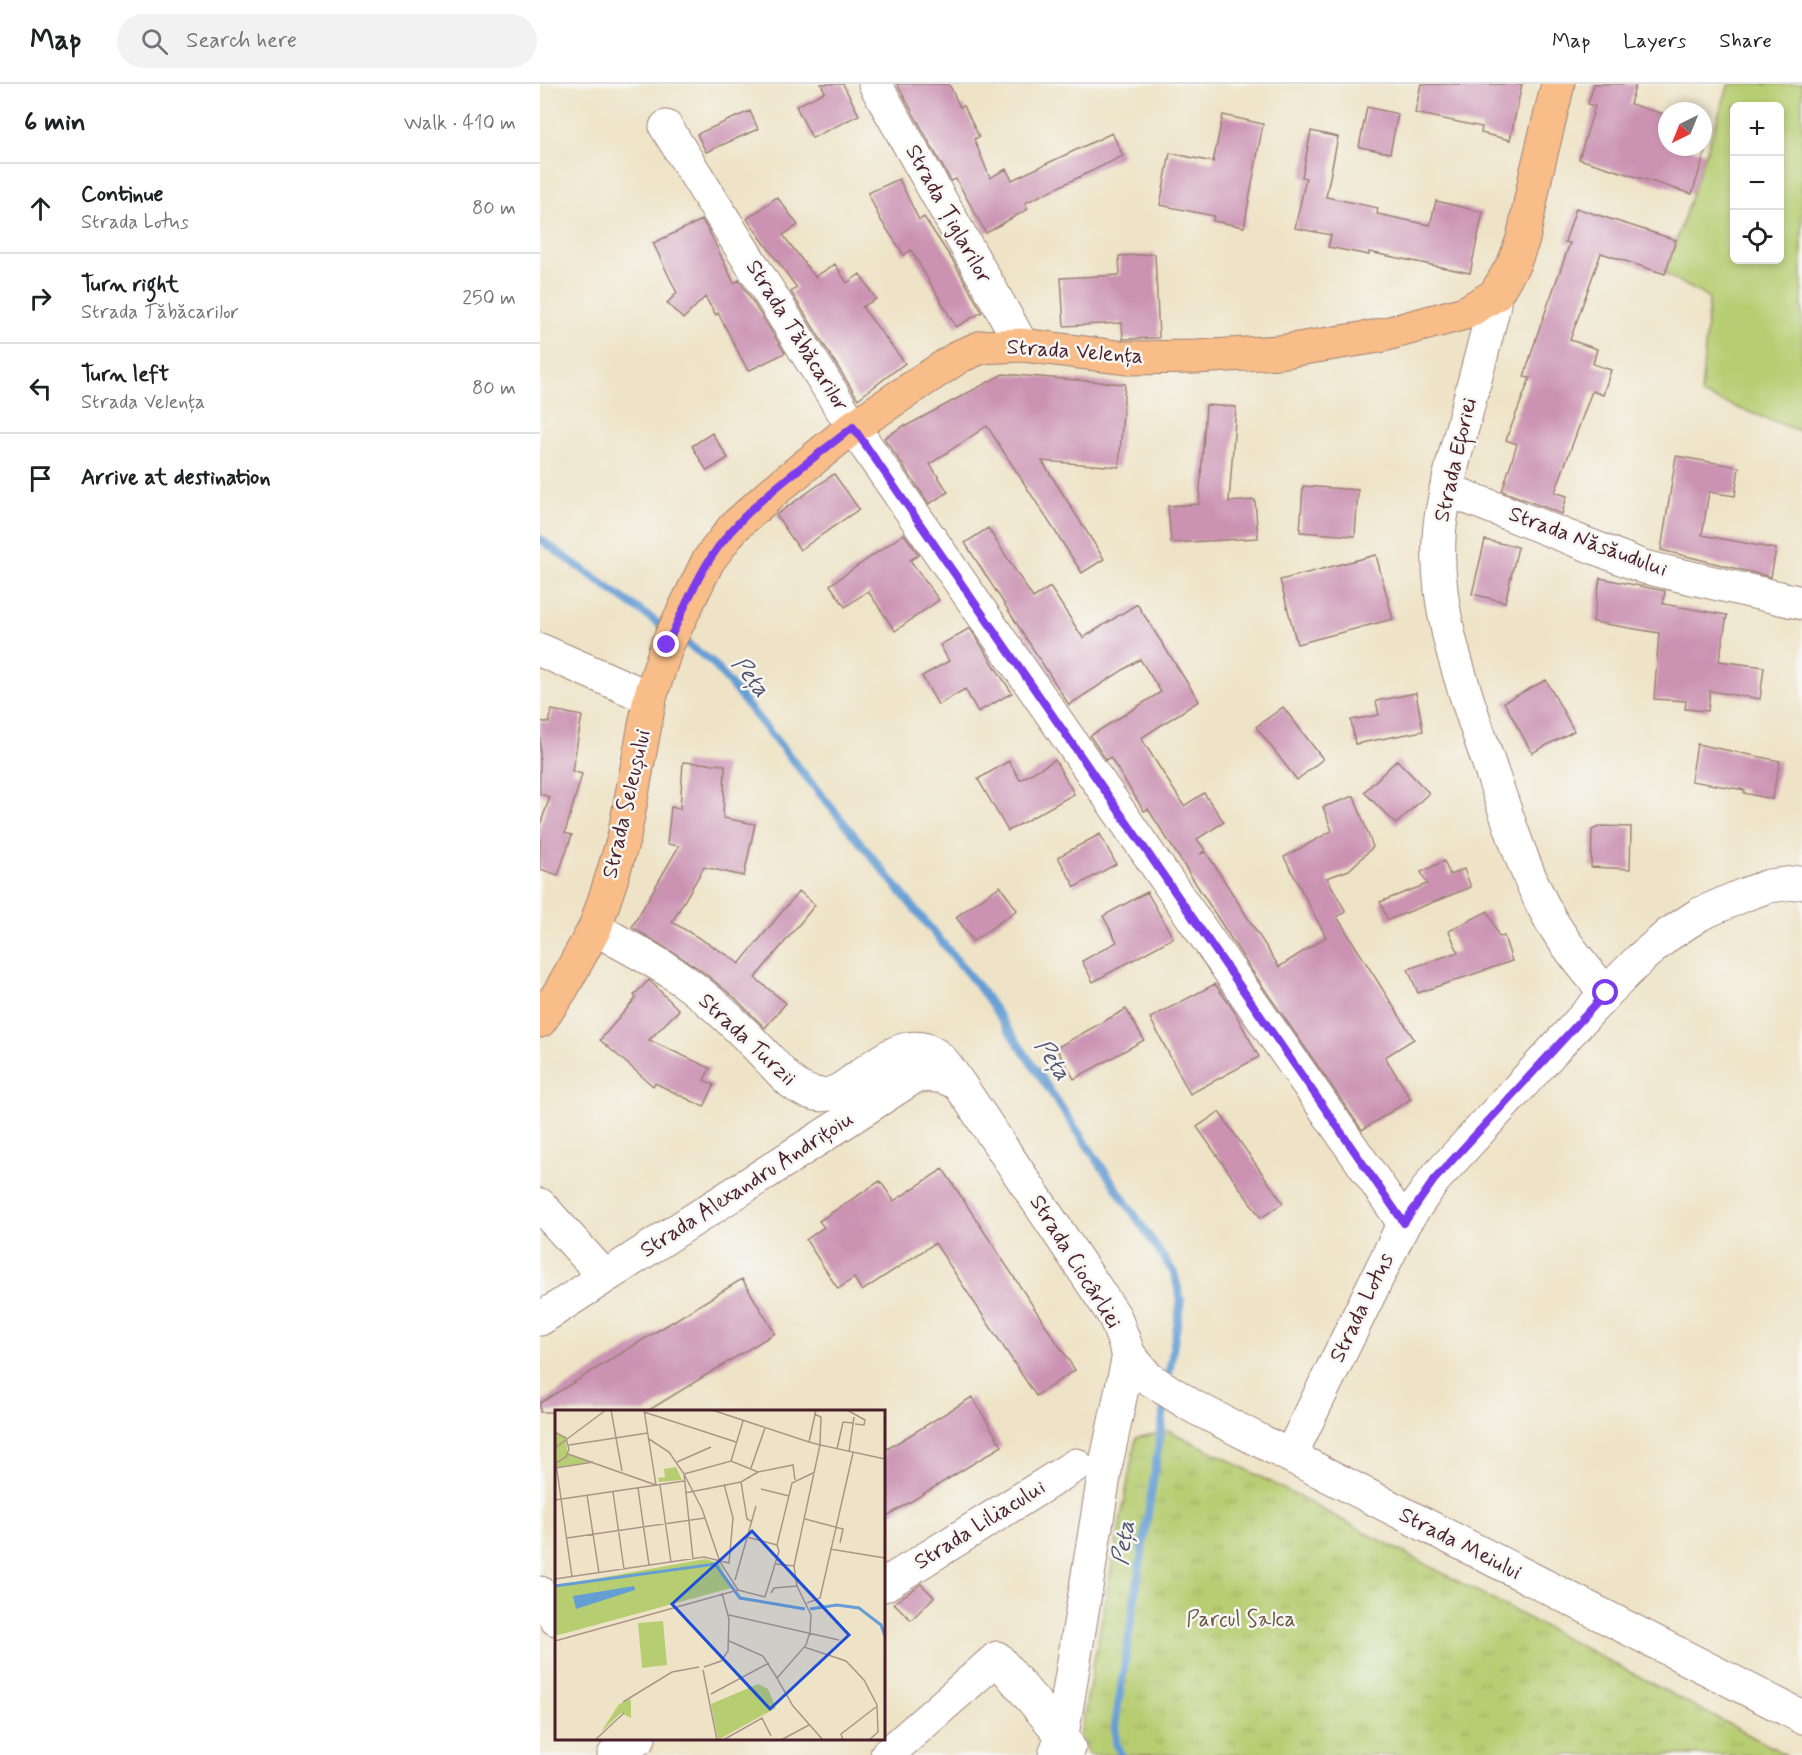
<!DOCTYPE html>
<html lang="en">
<head>
<meta charset="utf-8">
<style>
  :root { --surface:#fff; --page:#f2f2f2; --text:#202124; --muted:#757577; --line:#e0e0e0 }
  body { margin:0; font-family:Mynerve,sans-serif; background:var(--page); color:var(--text) }
  .controls { position:absolute; right:18px; top:18px; display:grid; overflow:hidden; border-radius:9px; box-shadow:0 3px 9px #0003 }
  .controls button { width:54px; height:54px; display:grid; place-items:center; padding:0; border:0; border-bottom:2px solid var(--line); background:var(--surface); color:var(--text); font:30px sans-serif }
  .compass { position:absolute; left:1118px; top:18px; width:54px; height:54px; border-radius:50%; background:var(--surface); box-shadow:0 3px 9px #0003; rotate:223deg }
  .stop { position:absolute; width:18px; height:18px; margin:-14px; border:4px solid #7c3aed; border-radius:50%; background:#fff }
  .stop.end { background:#7c3aed; border-color:#fff; box-shadow:0 2px 6px #0008 }
  .list { margin:0; padding:0; list-style:none }
  h2 { display:flex; justify-content:space-between; align-items:center; height:78px; margin:0; padding:0 24px; font-size:26px }
  h2 small { font-size:20px; font-weight:400; color:var(--muted) }
  .list li { display:grid; grid-template-columns:39px 1fr auto; gap:18px; align-items:center; box-sizing:border-box; height:90px; padding:0 24px; border-top:2px solid var(--line) }
  .list b { display:block; font-size:22px; white-space:nowrap }
  .list p { margin:0; font-size:20px; white-space:nowrap; color:var(--muted) }
  .list em { font-size:20px; font-style:normal; color:var(--muted) }
  .icon { flex:none; width:33px; height:33px; fill:none; stroke:currentColor; stroke-width:2; stroke-linecap:round; stroke-linejoin:round }
  .map { position:relative; flex:none; width:1262px; height:1671px; overflow:hidden }
  header { display:flex; align-items:center; gap:36px; box-sizing:border-box; height:84px; padding:0 30px; background:var(--surface); border-bottom:2px solid var(--line) }
  header strong { font-size:28px }
  nav { display:flex; gap:33px; margin-inline-start:auto; font-size:21px }
  .search { width:420px; height:54px; background:var(--page); display:flex; align-items:center; gap:15px; box-sizing:border-box; padding:0 21px; border-radius:33px; color:var(--muted); font-size:22px }
  main { display:flex }
  aside { flex:1; background:var(--surface) }
  .map>svg:first-child { display:block }
</style>
</head>
<body>
<header>
<strong>Map</strong>
<div class="search"><svg class="icon" aria-label="search" viewBox="0 0 24 24"><circle cx="10" cy="10" r="6"/><path d="M15 15l6 6"/></svg>Search here</div>
<nav><a>Map</a><a>Layers</a><a>Share</a></nav>
</header>
<main>
<aside>
<h2>6 min<small>Walk · 410 m</small></h2>
<ul class="list">
<li><svg class="icon" aria-label="ahead" viewBox="0 0 24 24"><path d="M12 20V5M6 11l6-6 6 6"/></svg><div><b>Continue</b><p>Strada Lotus</p></div><em>80 m</em></li>
<li><svg class="icon" aria-label="right" viewBox="0 0 24 24"><path d="M7 20v-9h11M14 6l5 5-5 5"/></svg><div><b>Turn right</b><p>Strada Tăbăcarilor</p></div><em>250 m</em></li>
<li><svg class="icon" aria-label="left" viewBox="0 0 24 24"><path d="M17 20v-9H6M10 6l-5 5 5 5"/></svg><div><b>Turn left</b><p>Strada Velența</p></div><em>80 m</em></li>
<li><svg class="icon" aria-label="arrive" viewBox="0 0 24 24"><path d="M6 21V4h12l-3 4 3 4H6"/></svg><div><b>Arrive at destination</b></div></li>
</ul>
</aside>
<div class="map">
<svg width="1262" height="1671" viewBox="0 0 1262 1671">
  <defs>
    <pattern id="park-tufts" width="24" height="20" patternUnits="userSpaceOnUse" patternTransform="scale(1.5)"><rect width="24" height="20" fill="#b7cd72"/><path d="M3 7l-1-3M5 7V3M7 7l1-3M15 17l-1-3M17 17v-4M19 17l1-3" fill="none" stroke="#9fb063"/></pattern>
  </defs>
  <rect width="100%" height="100%" fill="#f6f6f2"/>
  <filter id="ink" filterUnits="userSpaceOnUse"><feTurbulence type="fractalNoise" baseFrequency=".0167" numOctaves="2"/><feDisplacementMap in="SourceGraphic" scale="12" xChannelSelector="R" yChannelSelector="G"/><feConvolveMatrix kernelMatrix="1 2 1 2 8 2 1 2 1" color-interpolation-filters="sRGB"/></filter>
  <filter id="wash" filterUnits="userSpaceOnUse"><feTurbulence type="fractalNoise" baseFrequency=".008" numOctaves="4" result="noise"/><feDisplacementMap in="SourceGraphic" scale="24" xChannelSelector="R" yChannelSelector="G"/><feGaussianBlur stdDeviation="1.35" result="paint"/><feColorMatrix in="noise" values="0 0 0 0 0 0 0 0 0 0 0 0 0 0 0 0 0 1.4 0 .05"/><feComposite in="paint" operator="in"/></filter>
  <g filter="url(#wash)">
    <rect width="100%" height="100%" fill="#eee3c6"/>
    <path fill="#b7cd72" stroke="#80764e" stroke-width="1.5" fill-rule="evenodd" d="M1189,0h73v348l-101,-38 8,-96 -44,-24zM1194,22h46v154h-46z"/>
    <path fill="url(#park-tufts)" stroke="#80764e" stroke-width="1.5" d="M629,1347l50,24 568,300h-698l-9,-19 56,-298z"/>
    <g fill="none" stroke-linecap="round" stroke-linejoin="round">
      <path stroke="#659ed4" stroke-width="8" d="M0,455l126,90
        M138,553l34,25 270,329 192,282 7,27 -13,80
        M581,1671l-5,-12 -1,-18 51,-327"/>
    </g>
    <g id="blocks">
      <path fill="#cb92b2" d="M281,0h22l16,31 -47,23 -16,-32 29,-14z
        M357,0h52l11,23 4,-1 15,31 -5,2 16,39 16,-9 6,11 100,-47 11,23 -98,47 3,6 -42,24 -30,-54 -5,2z
        M881,0h101l-12,56 -29,-7 1,-6 -67,-14z
        M1054,0h42l-6,20 37,11v32h18l20,6 -13,41 -113,-35 16,-53 -7,-2z
        M827,23l31,7 -8,39 -31,-6z
        M210,27l8,18 -52,23 -9,-18z
        M683,31l40,9 -19,103 -31,-6 1,-5 -54,-11 10,-52 43,9z
        M771,47l27,6 -12,60 52,11 -1,6 53,11 6,-24 47,11 -13,61 -101,-21v3l-41,-8 3,-12 -36,-7 11,-50 -4,-1z
        M359,95l20,41 5,-3 29,44 29,51 -26,15 -45,-77 -7,5 -24,-36 -12,-26z
        M237,113l21,28 -15,10 32,42 20,-13 12,19 13,-9 16,25 -14,8 43,56 -47,36 -67,-107 6,-4 -50,-69z
        M1036,124l100,32 -11,34 -64,-21 -31,87 27,9 -4,15 18,6 -8,25 -11,-4 -37,101 12,4 -5,18 -60,-23 15,-47 -11,-4 24,-62 -6,-1 13,-42 33,-92 -5,-1z
        M162,136l9,15 23,48 5,-3 46,73 -37,18 -30,-58 -2,2 -11,-18 -22,22 -16,-16 10,-10 -24,-50z
        M615,170l4,84 -36,1 -1,-16 -58,3 -3,-48 59,-3 -1,-19z
        M463,290l122,10 -6,83 -77,-6 62,98 -22,14 -95,-147 -57,38 18,28 -19,12 -45,-66 21,-13 1,1z
        M666,321l30,2 -7,95 26,-2 3,38 -87,5 -3,-37 31,-2z
        M172,349l16,25 -21,13 -15,-25z
        M1136,372l63,11 -4,29 -26,-4 -7,43 74,14 -5,28 -110,-27z
        M294,390l25,35 -59,41 -24,-35z
        M763,402l55,4 -3,46 -55,-4z
        M448,444l45,70 17,-11 33,51 54,-34 62,97 -58,37 43,68 20,-13 20,29 -27,17 8,11 -5,4 6,-2 73,115 47,-30 -42,-80 48,-26 -9,-24 31,-11 19,51 -24,23 -22,8 19,34 -9,5 77,122 -29,18 26,42 -49,31 -114,-165 -100,-156 -4,2 -34,-54 -4,3 -16,-24 71,-44 -21,-33 -71,46 -104,-162z
        M364,450l15,21 -9,5 29,40 -44,31 -27,-40 -23,16 -15,-22z
        M945,456l33,7 -13,55 -33,-8z
        M836,471l17,64 -96,25 -17,-64z
        M1060,494l65,13 -2,13 64,11 -8,46 45,6 -4,32 -50,-8 -2,20 -23,-2 1,-8 -32,-2 5,-66 -66,-11z
        M430,544l42,65 -34,19 -13,-23 -27,16 -16,-29 27,-15 -9,-16z
        M1006,596l28,51 -42,22 -28,-51z
        M876,609l7,38 -68,13 -4,-24 28,-5 -3,-14z
        M743,623l40,52 -26,21 -41,-53z
        M12,626l30,6 -10,55 10,3 -17,59 7,2 -14,40 -18,-6v-44l10,-28 -10,-3v-73l9,2z
        M1157,660l83,17 -8,38 -28,-6 1,-3 -54,-9z
        M515,676l19,34 -66,37 -30,-52 31,-18 11,19z
        M857,676l32,33 -33,31 -32,-32z
        M143,678l42,3 -2,53 32,6 -11,52 -40,-9 -32,55 57,34 10,8 60,-73 16,14 -60,73 31,25 -21,25 -30,-30 -37,-30 -66,-41 47,-81 -12,-2 4,-37 9,2z
        M1061,742l30,1 -1,42 -39,-2 1,-37z
        M560,750l16,30 -41,23 -17,-30z
        M904,777l6,14 14,-6 7,18 -83,33 -8,-18 47,-18 -6,-12z
        M460,802l17,24 -44,31 -17,-24z
        M607,808l26,46 -80,44 -11,-21 35,-19 -14,-26z
        M948,827l11,26 5,-1 8,25 -94,32 -10,-24 50,-17 -9,-21z
        M109,896l30,30 -30,30 61,28 -6,12 10,5 -10,22 -49,-24 -2,3 -53,-46 36,-42 -2,-3z
        M675,900l19,27 25,46 -69,37 -40,-76z
        M586,925l18,31 -70,39 -18,-31z
        M679,1028l64,91 -22,15 -64,-91z
        M403,1085l132,201 -39,26 -101,-153 -73,48 -8,-13 -16,11 -32,-49 18,-13 -5,-6 61,-40 14,20z
        M202,1195l33,54 -129,79h-106v-9z
        M432,1313l30,49 -118,72v-67z
        M381,1500l13,13 -23,23 -17,-17z"/>
    </g>
  </g>
  <g filter="url(#ink)">
    <use href="#blocks" fill-opacity="0" stroke="#9c8178" stroke-width="1.5"/>
    <g fill="none" stroke-linecap="round" stroke-linejoin="round">
      <defs>
        <path id="minor" d="M335,0l147,261
          M126,43l187,300 551,796
          M955,211l-2,14c-10,41 -21,82 -32,123 -8,31 -17,62 -21,93 -9,85 26,169 52,248 17,48 32,99 57,144 16,28 36,52 57,76
          M906,405l198,78 158,36
          M0,566l110,48
          M55,844c26,16 54,29 79,46 34,23 64,52 92,82 15,15 27,34 50,38 15,3 25,-4 37,-13 21,-15 53,-45 81,-27 11,7 18,20 26,31l155,232 14,38 -23,109 -44,271 -7,20
          M0,1121l65,72
          M0,1235l374,-242c19,-3 30,-2 46,8
          M589,1271l19,23 46,29 608,310
          M750,1372l114,-233 30,-43 172,-187 36,-36 26,-22 32,-21 46,-20 23,-8 33,-4
          M344,1501l192,-120
          M0,1509l16,26
          M74,1671l25,-17
          M347,1671l110,-97 65,77 7,13"/>
        <path id="major" d="M0,937l21,-31 34,-62 16,-48 13,-43 26,-139 17,-53 41,-84 25,-33 41,-37 79,-64 24,-16 83,-55 22,-9 40,-2 104,13 70,-1 83,-5 100,-16 86,-23 30,-18 19,-32 9,-24 13,-65 22,-90"/>
      </defs>
      <use href="#minor" stroke="#9c8178" stroke-width="35"/>
      <use href="#major" stroke="#9c8178" stroke-width="35"/>
      <use href="#minor" stroke="#fff" stroke-width="33"/>
      <use href="#major" stroke="#f8bd88" stroke-width="33"/>
    </g>
  </g>
  <g fill="none" stroke-linecap="round" stroke-linejoin="round" filter="url(#ink)">
    <path stroke="#7c3aed" stroke-width="8" d="M127,561c13,-28 25,-57 41,-83 35,-56 95,-95 145,-135l551,796 30,-43 172,-187"/>
  </g>
  <g text-anchor="middle" dominant-baseline="central" stroke-width="5" stroke-linejoin="round" paint-order="stroke">
    <g font-size="22" fill="#4a1f2b" stroke="#f6f6f2">
      <text transform="translate(408 130) rotate(61)">Strada Țiglarilor</text>
      <text transform="translate(257 252) rotate(58)">Strada Tăbăcarilor</text>
      <text transform="translate(535 268) rotate(4)">Strada Velența</text>
      <text transform="translate(916 376) rotate(-77)">Strada Eforiei</text>
      <text transform="translate(1048 458) rotate(20)">Strada Năsăudului</text>
      <text transform="translate(87 720) rotate(-77)">Strada Seleușului</text>
      <text transform="translate(207 956) rotate(43)">Strada Turzii</text>
      <text transform="translate(207 1101) rotate(-33)">Strada Alexandru Andrițoiu</text>
      <text transform="translate(535 1178) rotate(58)">Strada Ciocârliei</text>
      <text transform="translate(822 1224) rotate(-64)">Strada Lotus</text>
      <text transform="translate(440 1441) rotate(-32)">Strada Liliacului</text>
      <text transform="translate(920 1460) rotate(27)">Strada Meiului</text>
    </g>
    <g font-size="22" fill="#6b5340" stroke="#f6f6f2">
      <text x="701" y="1536">Parcul Salca</text>
    </g>
    <g font-size="24" font-style="italic" fill="#55526f" stroke="#f6f6f2">
      <text transform="translate(210 593) rotate(51)">Peța</text>
      <text transform="translate(512 976) rotate(56)">Peța</text>
      <text transform="translate(584 1459) rotate(-81)">Peța</text>
    </g>
  </g>
  <g transform="translate(15 1326)">
    <rect width="330" height="330" fill="#eee3c6"/>
    <path d="M121,57l6,13 -23,2 -1,-4 7,-1 -1,-8zM203,274l10,5 8,19 -58,32 -7,-36zM76,289v19l-10,-5 -20,19 18,-28z" fill="#b7cd72"/>
    <path d="M0,22l10,5 3,17 26,8 -39,6zM150,149l14,4 12,25 -176,48v-50zM108,211l4,44 -25,3 -4,-45z" fill="#b7cd72"/>
    <path d="M79,176l1,4 -59,19 -3,-13z" fill="#659ed4"/>
    <path fill="none" stroke="#659ed4" stroke-width="3" d="M0,176l160,-22 25,34 65,11M255,199l27,-4 22,3 22,17 4,11"/>
    <path fill="none" stroke="#ac9588" stroke-width="1.5" d="M56,0l11,61M157,0l97,32M261,0l-7,32 11,3M292,0l18,10 -1,5 -9,-1M89,2l92,30M259,4l7,3 -1,28 65,14M0,22l11,6 3,11 -3,8 -10,6M94,29l20,13 15,22 9,85M14,35l79,-12M265,35l-26,121 3,20 14,29 -1,17 -4,13 -29,33 16,28 30,34M0,38l51,-38M282,39l6,-27 10,1M294,42l5,-35M13,44l88,31 -12,-75M176,51l12,-40M122,52l34,-15M1,53l16,114M1,58l37,-6M196,58l14,-40M186,72l6,37 4,2M105,75l11,77M83,78l11,77M206,79l28,7M58,82l11,77M130,83l56,-11 17,-10M32,85l12,78M0,90l129,-19M250,109l38,10 -3,14M192,127l30,8M12,128l138,-20M275,139l55,9M221,154l18,2M0,169l149,-22 25,6 4,-45 -9,-34M180,170l21,-74M216,183l3,-5 23,-2M210,187l-27,-7 -18,-28 -18,-53 -18,-35 47,-13 27,11 35,-7 2,15M210,187l14,-46 -2,-6 15,-62 23,-11M252,193l13,-5 33,-145M174,205l110,25M0,231l183,-51M174,231l34,15 14,22M249,237l42,14 18,19 13,25 1,27 -9,8M149,257l17,-6 7,-10 1,-32 -7,-26M148,260l14,70M156,284l58,-31M68,292l49,-30 27,-5M40,330l29,-27M168,330l39,-22 9,18M226,330l28,-15M288,330l-2,-6 35,-27"/>
    <path fill="#1d4ed8" fill-opacity="0.15" stroke="#1d4ed8" stroke-width="3" d="M197,121l97,104 -79,74 -98,-105z"/>
    <rect width="330" height="330" fill="none" stroke="#4a1f2b" stroke-width="3"/>
  </g>
</svg>
<div class="controls">
<button>+</button>
<button>−</button>
<button><svg class="icon" aria-label="locate" viewBox="0 0 24 24"><circle cx="12" cy="12" r="6"/><path d="M12 2v4M12 18v4M2 12h4M18 12h4"/></svg></button>
</div>
<svg class="compass" viewBox="-18 -18 36 36"><path d="M0-13l5 13h-10z" fill="#e53935"/><path d="M0 13l5-13h-10z" fill="#757577"/></svg>
<div class="stop" style="left:1066px;top:909px"></div>
<div class="stop end" style="left:127px;top:561px"></div>
</div>
</main>
</body>
</html>
